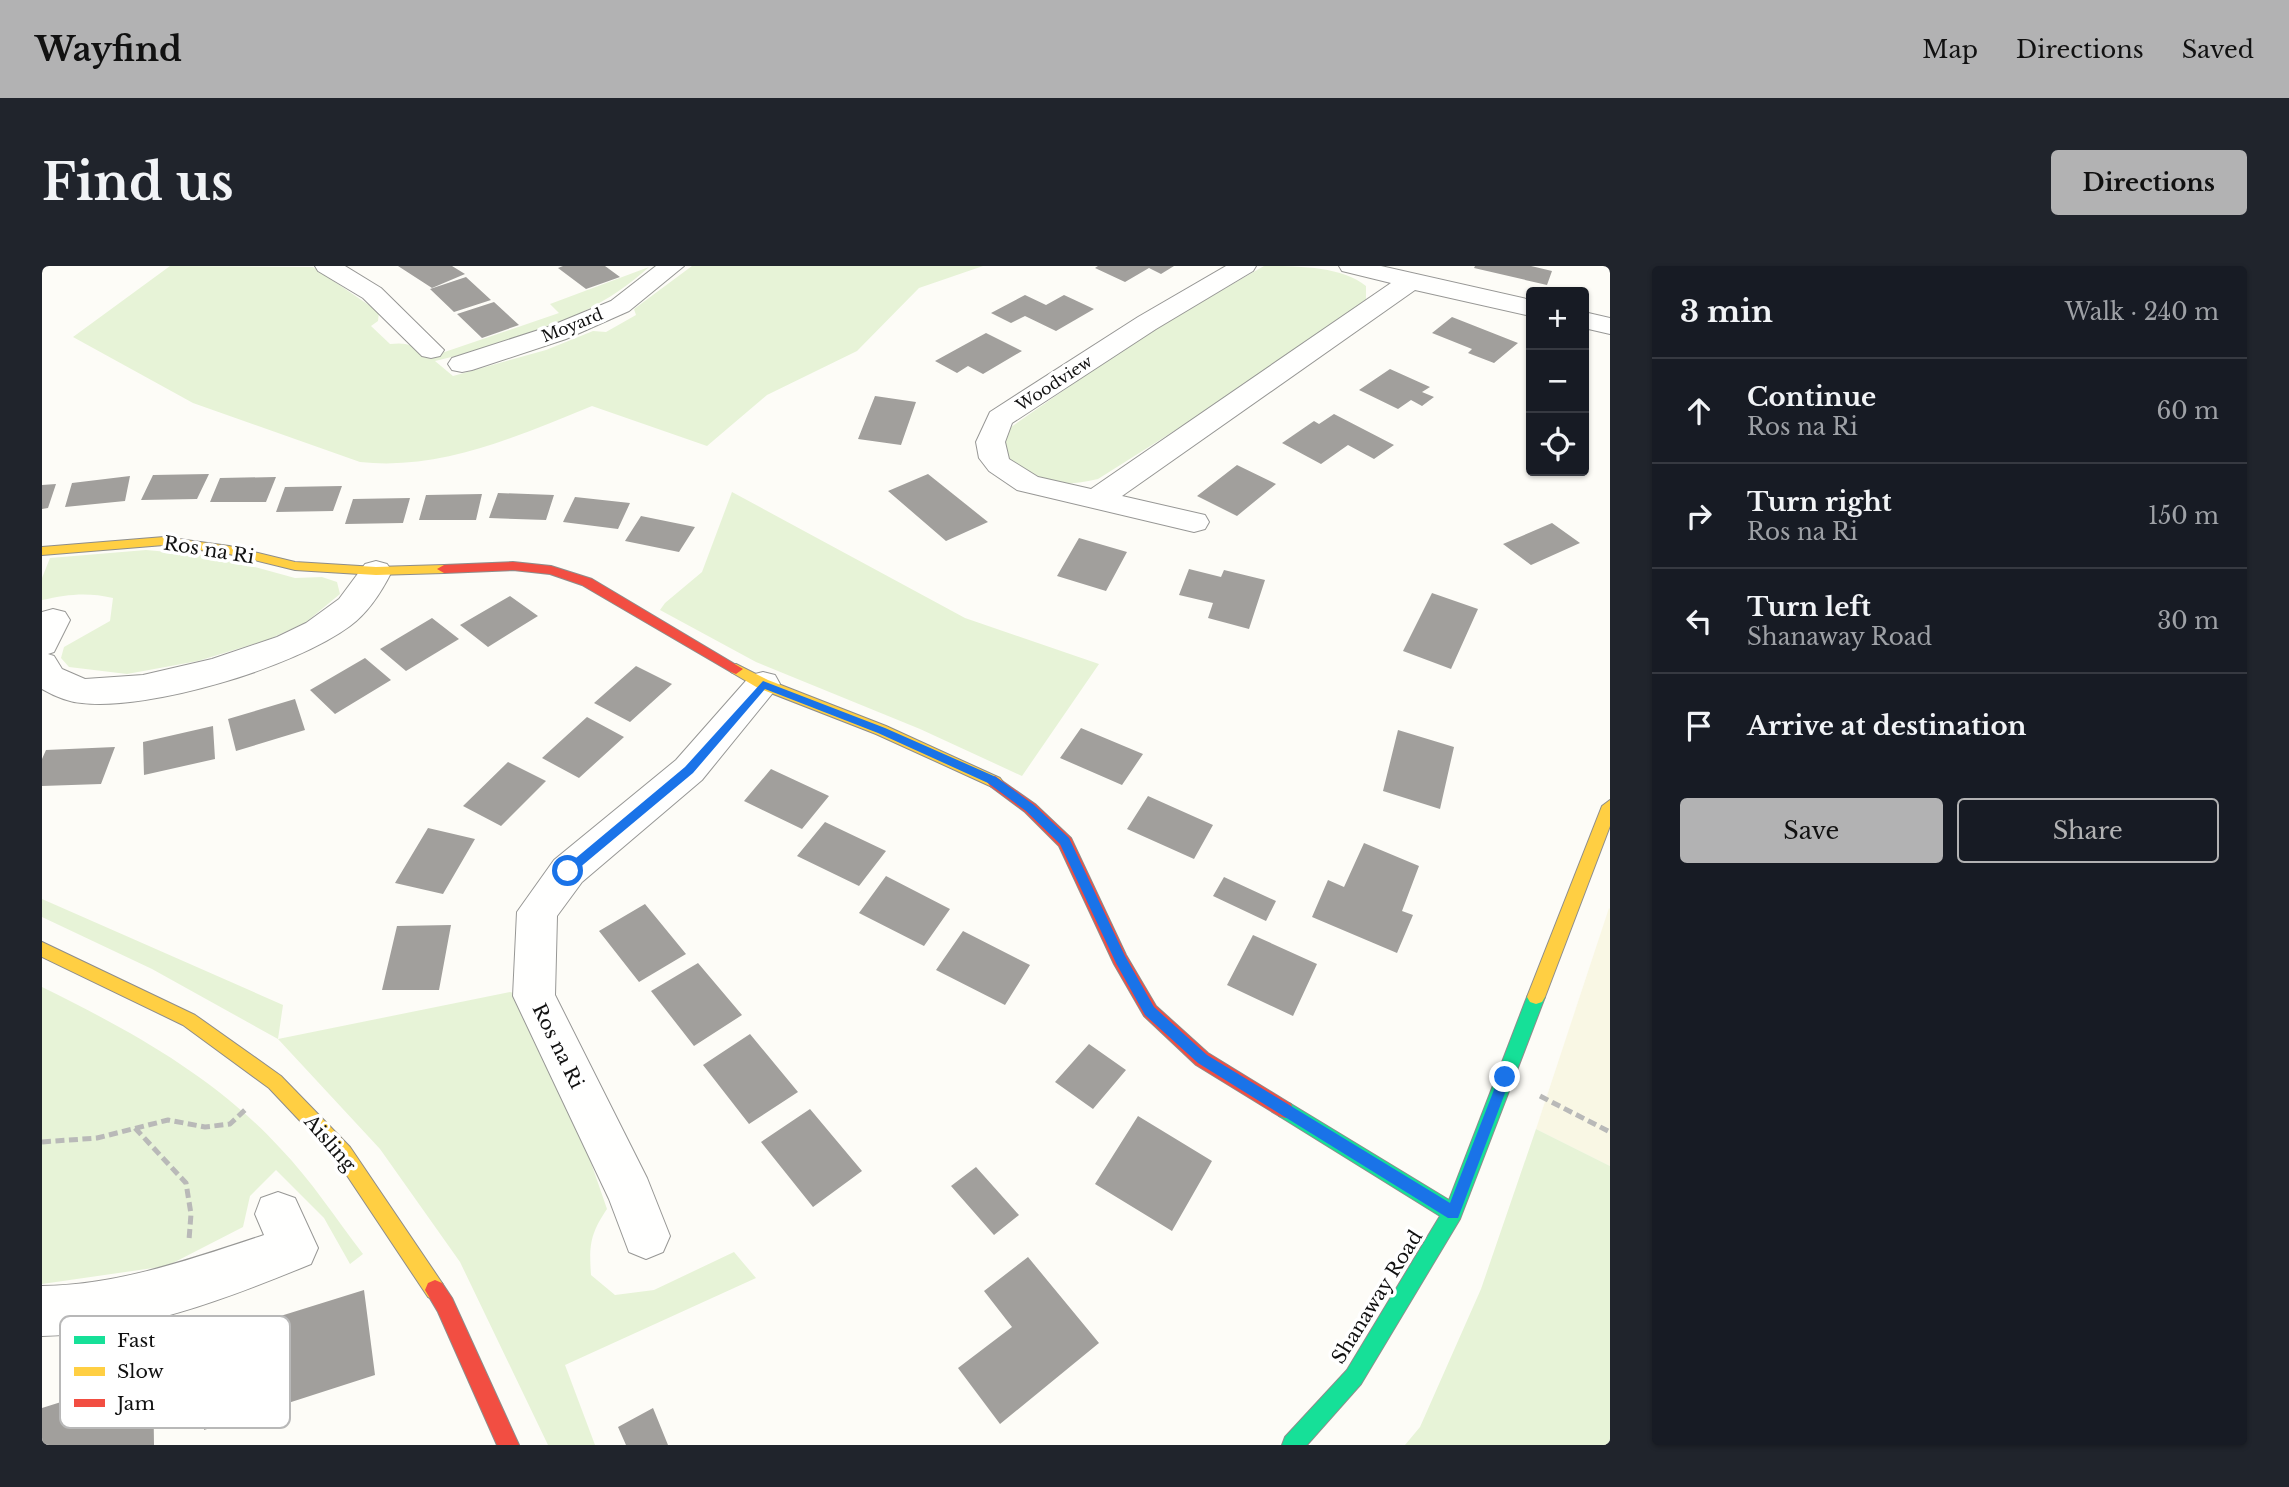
<!DOCTYPE html>
<html lang="en">
<head>
<meta charset="utf-8">
<style>
  :root { --surface:#171b24; --page:#20242c; --text:#f1f3f6; --muted:#9ea1a6; --line:#363941; --accent:#b2b2b3 }
  body { margin:0; font-family:"Libre Baskerville",serif; background:var(--page); color:var(--text) }
  .controls { position:absolute; right:21px; top:21px; display:grid; overflow:hidden; border-radius:7px; box-shadow:0 2px 5px #0004 }
  .controls button { width:63px; height:63px; display:grid; place-items:center; padding:0; border:0; border-bottom:2px solid var(--line); background:var(--surface); color:var(--text); font:35px sans-serif }
  .stop { position:absolute; width:21px; height:21px; margin:-16px; border:5px solid #1a73e8; border-radius:50%; background:#fff }
  .stop.end { background:#1a73e8; border-color:#fff; box-shadow:0 2px 7px #0008 }
  .list { margin:0; padding:0; list-style:none }
  h2 { display:flex; justify-content:space-between; align-items:center; height:91px; margin:0; padding:0 28px; font-size:30px }
  h2 small { font-size:23px; font-weight:400; color:var(--muted) }
  .list li { display:grid; grid-template-columns:46px 1fr auto; gap:21px; align-items:center; box-sizing:border-box; height:105px; padding:0 28px; border-top:2px solid var(--line) }
  .list b { display:block; font-size:26px; white-space:nowrap }
  .list p { margin:0; font-size:23px; white-space:nowrap; color:var(--muted) }
  .list em { font-size:23px; font-style:normal; color:var(--muted) }
  .actions { display:flex; gap:14px; padding:21px 28px }
  .actions a { flex:1; padding:16px 0; border:2px solid var(--accent); border-radius:7px; text-align:center; font-size:24px; color:var(--accent) }
  .actions .main { background:var(--accent); color:#111 }
  .icon { flex:none; width:38px; height:38px; fill:none; stroke:currentColor; stroke-width:2; stroke-linecap:round; stroke-linejoin:round }
  .map { position:relative; flex:none; width:1568px; height:1179px; overflow:hidden; border-radius:7px }
  header { display:flex; align-items:center; gap:42px; box-sizing:border-box; height:98px; padding:0 35px; background:var(--accent); color:#111 }
  header strong { font-size:33px }
  nav { display:flex; gap:38px; margin-inline-start:auto; font-size:24px }
  .intro { display:flex; align-items:center; justify-content:space-between; box-sizing:border-box; height:168px; padding:0 42px }
  h1 { margin:0; font-size:49px }
  .button { padding:18px 32px; border-radius:7px; background:var(--accent); color:#111; font-size:24px; font-weight:700 }
  main { display:flex; gap:42px; padding:0 42px }
  aside { flex:1; background:var(--surface); border-radius:7px; box-shadow:0 2px 5px #0004 }
  .map>svg:first-child { display:block }
</style>
</head>
<body>
<header>
<strong>Wayfind</strong>
<nav><a>Map</a><a>Directions</a><a>Saved</a></nav>
</header>
<div class="intro"><h1>Find us</h1><a class="button">Directions</a></div>
<main>
<div class="map">
<svg width="1568" height="1179" viewBox="0 0 1568 1179">
  <rect width="100%" height="100%" fill="#fdfcf7"/>
  <path fill="#f9f7e4" d="M1567,642l1,1v257l-74,-37z"/>
  <path fill="#e7f3d7" d="M128,0l143,1 66,45 -1,9 -7,5 19,18c18,-2 24,1 37,14l132,-45 -9,-9 99,-37c-57,53 -140,76 -214,94l18,15 93,-26 47,-19 13,1 30,-17 -2,-6 58,-43h291l-64,22 -62,63 -90,44 -60,51 -115,-40c-74,30 -151,65 -232,56l-167,-59 -120,-66z
    M1222,0c31,0 78,0 102,20v14l-119,85 -149,94c-14,3 -30,6 -44,4 -25,-5 -70,-30 -43,-56l128,-89z
    M690,226l233,126 134,46 -77,112 -102,-47 -164,-67 -96,-52 5,-7 37,-31z
    M104,284l68,6 81,22 27,-1 15,5 3,12 -35,29 -38,17 -69,21 -71,13 -58,-7 -8,-9 3,-11 46,-26 3,-23c-25,-6 -45,-4 -71,2v-22l8,-20z
    M0,633l241,106 -5,34 232,-47 7,2 61,131 29,84c-17,25 -18,37 -16,66l24,20 39,-5 80,-38 22,26 -191,87 30,80h-47l-88,-183 -80,-113 -102,-110 -126,-70 -110,-52z
    M0,721c87,43 172,89 238,161 31,32 56,71 83,106l-13,10 -26,-46 -48,-48 -26,26 -7,31 -76,39 -125,18z
    M1494,863l74,37v279h-205l15,-18 61,-138z"/>
  <path fill="#a19f9c" d="M356,0h54l13,8 -33,14z
    M521,0h42l15,11 -34,12 -28,-21z
    M1056,0h76l-13,8 -12,-6 -24,14 -30,-14z
    M1433,0h56l21,5 -5,14 -73,-17z
    M424,11l25,23 -37,12 -24,-23z
    M983,29l21,10 18,-10 30,14 -38,22 -31,-15 -14,7 -20,-10z
    M452,36l25,23 -37,13 -25,-24z
    M1410,51l66,26 -24,20 -26,-10 4,-4 -40,-16z
    M944,67l36,18 -39,23 -15,-8 -11,7 -22,-12z
    M1348,103l40,18 -8,5 12,5 -12,9 -11,-6 -13,9 -39,-19z
    M833,130l41,6 -15,43 -43,-6z
    M1292,148l60,31 -20,14 -26,-14 -27,19 -39,-21 32,-22 5,3z
    M1195,199l39,19 -39,32 -40,-20z
    M167,208l-12,25 -56,1 12,-25z
    M886,208l60,48 -42,19 -58,-50z
    M88,210l-5,25 -60,6 7,-24z
    M234,211l-10,25h-56l10,-24z
    M14,218l-8,24 -6,1v-24z
    M300,220l-9,25 -57,1 9,-25z
    M456,227l56,2 -8,25 -57,-2z
    M440,228l-6,26h-57l7,-25z
    M533,231l55,6 -12,26 -55,-7z
    M368,232l-7,25 -58,1 8,-25z
    M599,250l54,11 -16,25 -54,-11z
    M1510,257l28,20 -49,22 -28,-21z
    M1037,272l48,14 -21,39 -49,-15z
    M1147,303l32,8 3,-7 41,10 -16,49 -41,-11 5,-15 -34,-8z
    M1390,327l46,16 -27,60 -48,-18z
    M468,330l28,20 -50,31 -28,-22z
    M390,352l27,21 -53,32 -26,-22z
    M323,392l26,22 -56,34 -25,-24z
    M594,400l36,18 -42,38 -36,-19z
    M253,433l10,31 -69,21 -8,-32z
    M545,451l37,20 -45,41 -37,-20z
    M171,460l2,33 -71,16 -1,-33z
    M1039,462l62,26 -21,31 -62,-27z
    M1356,464l56,17 -14,62 -57,-18z
    M73,481l-14,37 -59,2v-27l4,-9z
    M466,496l38,19 -45,45 -38,-20z
    M729,503l58,27 -27,33 -58,-28z
    M1106,530l65,29 -19,34 -67,-30z
    M783,556l61,29 -27,35 -62,-30z
    M386,562l47,11 -32,55 -48,-11z
    M1322,577l55,23 -17,45 11,4 -16,38 -85,-36 16,-37 16,7z
    M844,610l64,33 -26,37 -65,-33z
    M1182,611l52,24 -10,20 -53,-25z
    M603,638l41,50 -47,28 -40,-51z
    M409,659l-12,65h-57l15,-64z
    M921,665l67,34 -25,40 -69,-35z
    M1211,669l64,29 -24,52 -66,-31z
    M656,697l44,52 -48,31 -43,-55z
    M708,768l48,58 -49,32 -46,-59z
    M1047,778l37,26 -33,39 -38,-27z
    M768,843l52,62 -49,36 -52,-65z
    M1096,850l74,45 -40,70 -77,-47z
    M934,901l43,48 -25,20 -43,-49z
    M986,991l71,86 -99,81 -42,-56 54,-41 -28,-36z
    M322,1024l11,85 -171,55 -4,-89z
    M111,1107l1,72h-112v-37z
    M611,1142l15,37h-42l-8,-18z"/>
  <g fill="none" stroke-linecap="round" stroke-linejoin="round">
    <defs>
      <path id="street" d="M273,0h30l36,22 63,62 -4,6 -9,2 -9,-2 -59,-58 -45,-27z
        M614,0h28l-55,45 -63,28 -94,31 -10,2 -10,-2 -4,-6 4,-6 96,-31 63,-26z
        M1184,0h30l-3,5 -97,58 -144,94 -7,19 4,17 29,18 53,12 300,-206 -49,-12 -3,-5h42l150,34v16l-116,-26 -293,206 83,19 4,7 -4,7 -11,3 -177,-42 -28,-19 -10,-13 -3,-16 14,-30 148,-95z
        M1542,46l26,6v16l-26,-6z
        M334,295l11,3 5,7c-10,20 -23,41 -42,55 -55,41 -200,85 -268,77 -13,-1 -28,-7 -40,-14v-77l11,-3 12,3 5,8 -16,32 -6,2 6,2 8,13 23,10 58,-4 69,-16 65,-22 29,-14 33,-24 26,-35z
        M721,406l12,3 5,9 -78,96 -120,102 -25,34 -2,79 92,183 23,58 -7,16 -17,7 -17,-7 -20,-53 -96,-203 4,-84 37,-52 122,-100 75,-85z
        M236,926l17,6 23,50 -7,16c-85,35 -177,70 -269,72v-50c77,-1 149,-27 222,-51l-9,-21 6,-16z"/>
      <path id="fast" d="M1494,724l6,2 3,5 -85,222 -99,165 -54,61h-25l3,-8 62,-67 93,-154 -161,-100 -3,-6 3,-6 6,-2 6,2 158,96 78,-203 3,-5z"/>
      <path id="slow" d="M122,271l65,9 66,16 81,5 68,-2 7,4 -7,4 -68,2 -81,-5 -66,-16 -65,-9 -122,10v-8z
        M694,398l32,16 118,46 114,52 3,4 -8,6 -5,-2 -114,-52 -118,-46 -27,-16 -2,-3 2,-3z
        M1568,534v26l-65,171 -3,5 -6,2 -6,-2 -3,-5 75,-191z
        M0,676l153,73 86,61 69,71 92,136 3,7 -3,7 -7,3 -7,-3 -92,-138 -67,-71 -86,-63 -141,-68z"/>
      <path id="jam" d="M471,296l38,4 41,13 151,90 -7,5 -5,-2 -149,-87 -32,-11 -37,-4 -69,3 -7,-4 7,-4z
        M953,510l40,28 36,34 55,117 30,51 52,47 83,51 3,6 -3,6 -6,2 -6,-2 -83,-51 -52,-49 -30,-52 -55,-118 -34,-34 -35,-26 -3,-4 3,-4z
        M393,1014l7,3 10,15 67,147h-22l-59,-133 -13,-22 3,-7z"/>
    </defs>
    <use href="#street" stroke="#979795" stroke-width="2"/>
    <use href="#fast" stroke="#8e8d8b" stroke-width="2"/>
    <use href="#slow" stroke="#8e8d8b" stroke-width="2"/>
    <use href="#jam" stroke="#8e8d8b" stroke-width="2"/>
    <path stroke="#b9b9b8" stroke-width="5" stroke-dasharray="9 4.5" stroke-linecap="butt" d="M1498,830l70,36
      M93,862l51,55 5,31 -2,26
      M0,876l55,-4 71,-18 37,7 25,-3 16,-15"/>
    <use href="#street" fill="#fffffe" fill-rule="evenodd"/>
    <use href="#fast" fill="#16e098" fill-rule="evenodd"/>
    <use href="#slow" fill="#ffcf43" fill-rule="evenodd"/>
    <use href="#jam" fill="#f24e42" fill-rule="evenodd"/>
  </g>
  <path fill="#1a73e8" d="M721,415l122,47 111,49 38,28 35,33 56,118 29,51 53,48 243,148 49,-126 1,-4h10l1,4 -53,141h-10l-250,-155 -53,-48 -29,-52 -56,-119 -34,-33 -38,-28 -110,-50 -113,-44 -72,84 -121,101h-8v-6l121,-101z"/>
  <g text-anchor="middle" dominant-baseline="central" stroke-width="7" stroke-linejoin="round" paint-order="stroke">
    <g font-size="16" fill="#111" stroke="#fff">
      <text transform="translate(530 59) rotate(-22)">Moyard</text>
      <text transform="translate(1012 117) rotate(-33)">Woodview</text>
    </g>
    <g font-size="19" fill="#111" stroke="#fff">
      <text transform="translate(167 284) rotate(9)">Ros na Ri</text>
      <text transform="translate(516 780) rotate(64)">Ros na Ri</text>
      <text transform="translate(288 877) rotate(49)">Aisling</text>
      <text transform="translate(1335 1031) rotate(-58)">Shanaway Road</text>
    </g>
  </g>
  <rect x="18" y="1050" width="230" height="112" rx="10" fill="#fff" stroke="#b8b8b8" stroke-width="2"/>
  <rect x="32" y="1070" width="31" height="8" fill="#16e098"/>
  <rect x="32" y="1101" width="31" height="9" fill="#ffcf43"/>
  <rect x="32" y="1133" width="31" height="8" fill="#f24e42"/>
  <g font-size="19" fill="#111">
    <text x="75" y="1081">Fast</text>
    <text x="75" y="1112">Slow</text>
    <text x="75" y="1144">Jam</text>
  </g>
</svg>
<div class="controls">
<button>+</button>
<button>−</button>
<button><svg class="icon" aria-label="locate" viewBox="0 0 24 24"><circle cx="12" cy="12" r="6"/><path d="M12 2v4M12 18v4M2 12h4M18 12h4"/></svg></button>
</div>
<div class="stop" style="left:526px;top:605px"></div>
<div class="stop end" style="left:1463px;top:811px"></div>
</div>
<aside>
<h2>3 min<small>Walk · 240 m</small></h2>
<ul class="list">
<li><svg class="icon" aria-label="ahead" viewBox="0 0 24 24"><path d="M12 20V5M6 11l6-6 6 6"/></svg><div><b>Continue</b><p>Ros na Ri</p></div><em>60 m</em></li>
<li><svg class="icon" aria-label="right" viewBox="0 0 24 24"><path d="M7 20v-9h11M14 6l5 5-5 5"/></svg><div><b>Turn right</b><p>Ros na Ri</p></div><em>150 m</em></li>
<li><svg class="icon" aria-label="left" viewBox="0 0 24 24"><path d="M17 20v-9H6M10 6l-5 5 5 5"/></svg><div><b>Turn left</b><p>Shanaway Road</p></div><em>30 m</em></li>
<li><svg class="icon" aria-label="arrive" viewBox="0 0 24 24"><path d="M6 21V4h12l-3 4 3 4H6"/></svg><div><b>Arrive at destination</b></div></li>
</ul>
<div class="actions"><a class="main">Save</a><a>Share</a></div>
</aside>
</main>
</body>
</html>
